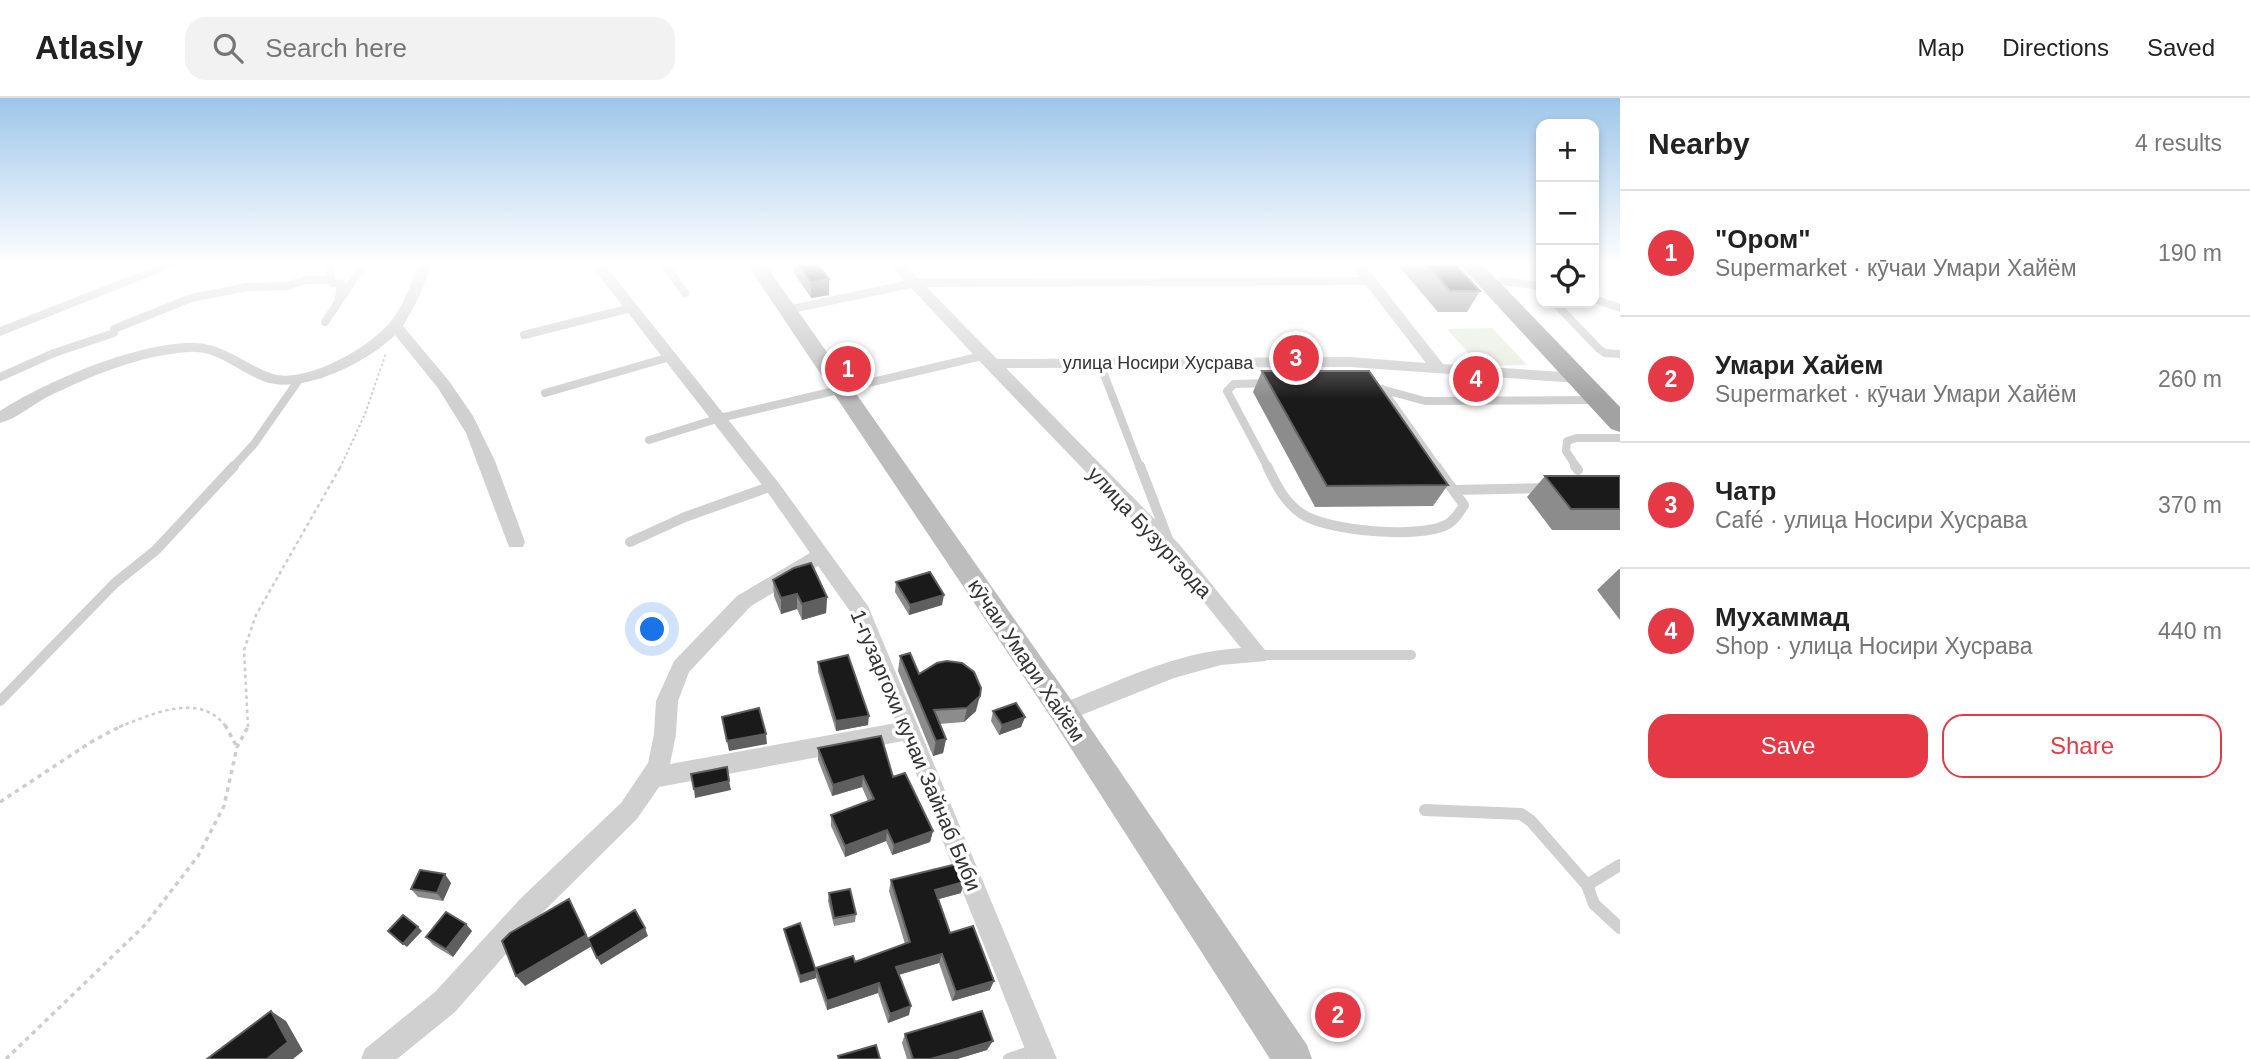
<!DOCTYPE html>
<html lang="en">
<head>
<meta charset="utf-8">
<style>
  :root { --surface:#fff; --page:#f2f2f2; --text:#222; --muted:#767676; --line:#e0e0e0; --accent:#e63946 }
  body { margin:0; font-family:Arial,sans-serif; background:var(--page); color:var(--text) }
  .controls { position:absolute; right:21px; top:21px; display:grid; overflow:hidden; border-radius:14px; box-shadow:0 4px 10px #0003 }
  .controls button { width:63px; height:63px; display:grid; place-items:center; padding:0; border:0; border-bottom:2px solid var(--line); background:var(--surface); color:var(--text); font:35px sans-serif }
  .you { position:absolute; left:653px; top:532px; width:24px; height:24px; margin:-18px; border:5px solid #fff; border-radius:50%; background:#1a73e8; box-shadow:0 0 0 10px #1a73e833 }
  .badge { display:grid; place-items:center; width:46px; height:46px; border-radius:50%; background:var(--accent); color:#fff; font-size:23px; font-weight:700 }
  .pin { position:absolute; translate:-50% -50%; border:4px solid #fff; box-shadow:0 2px 7px #0006 }
  .list { margin:0; padding:0; list-style:none }
  h2 { display:flex; justify-content:space-between; align-items:center; height:91px; margin:0; padding:0 28px; font-size:30px }
  h2 small { font-size:23px; font-weight:400; color:var(--muted) }
  .list li { display:grid; grid-template-columns:46px 1fr auto; gap:21px; align-items:center; box-sizing:border-box; height:126px; padding:0 28px; border-top:2px solid var(--line) }
  .list b { display:block; font-size:26px; white-space:nowrap }
  .list p { margin:0; font-size:23px; white-space:nowrap; color:var(--muted) }
  .list em { font-size:23px; font-style:normal; color:var(--muted) }
  .actions { display:flex; gap:14px; padding:21px 28px }
  .actions a { flex:1; padding:16px 0; border:2px solid var(--accent); border-radius:21px; text-align:center; font-size:24px; color:var(--accent) }
  .actions .main { background:var(--accent); color:#fff }
  .icon { flex:none; width:38px; height:38px; fill:none; stroke:currentColor; stroke-width:2; stroke-linecap:round; stroke-linejoin:round }
  .map { position:relative; flex:none; width:1620px; height:961px; overflow:hidden }
  header { display:flex; align-items:center; gap:42px; box-sizing:border-box; height:98px; padding:0 35px; background:var(--surface); border-bottom:2px solid var(--line) }
  header strong { font-size:33px }
  nav { display:flex; gap:38px; margin-inline-start:auto; font-size:24px }
  .search { width:490px; height:63px; background:var(--page); display:flex; align-items:center; gap:18px; box-sizing:border-box; padding:0 24px; border-radius:21px; color:var(--muted); font-size:26px }
  main { display:flex }
  aside { flex:1; background:var(--surface) }
  .map>svg:first-child { display:block }
</style>
</head>
<body>
<header>
<strong>Atlasly</strong>
<div class="search"><svg class="icon" aria-label="search" viewBox="0 0 24 24"><circle cx="10" cy="10" r="6"/><path d="M15 15l6 6"/></svg>Search here</div>
<nav><a>Map</a><a>Directions</a><a>Saved</a></nav>
</header>
<main>
<div class="map">
<svg width="1620" height="961" viewBox="0 0 1620 961">
  <rect width="100%" height="100%" fill="#fff"/>
  <path fill="#e6ecdf" d="M1492,230l35,37 -47,1 -33,-37z"/>
  <g fill="none" stroke-linecap="round" stroke-linejoin="round">
    <path stroke="#cdcdcd" stroke-width="2" stroke-dasharray="2.5 2.5" stroke-linecap="butt" d="M340,370l25,-54 21,-61"/>
    <path stroke="#cdcdcd" stroke-width="2.5" stroke-dasharray="3.5 3.5" stroke-linecap="butt" d="M119,629c33,-13 82,-36 107,0
      M248,629l-4,-77 12,-35 85,-149"/>
    <path stroke="#cdcdcd" stroke-width="3.5" stroke-dasharray="4.5 4.5" stroke-linecap="butt" d="M225,627l12,22
      M0,704l91,-60 32,-17
      M6,961l139,-134 53,-69 26,-50 13,-59 12,-22"/>
    <path stroke="#d0d0d0" stroke-width="8" d="M329,166l3,19h9l-2,16
      M664,166l21,29
      M1502,183l39,5
      M1594,201l26,9
      M1555,205l44,46 6,4 15,1
      M787,212l128,-27 456,-2
      M325,224l39,-58
      M524,237l107,-27
      M1100,266l40,104
      M0,279l54,-24 60,-20v-4l77,-31 56,-11 39,-1 20,-6h25
      M1370,288l55,15 169,-1
      M1382,291l56,79
      M545,295l125,-36
      M649,342l71,-22 262,-62
      M232,370l22,-24 44,-63
      M1268,370l-41,-77 7,-7 34,-1
      M1577,370l-11,-17 1,-10 10,-3h43"/>
    <path stroke="#d0d0d0" stroke-width="10" d="M1140,368l28,73
      M1267,368c9,18 17,36 35,48 25,17 117,25 144,11 8,-4 13,-12 18,-20l-28,-39
      M1575,368l3,4
      M1453,392l94,-2
      M630,444l55,-25 87,-31
      M1259,557h152
      M0,603l115,-118 41,-33 78,-84"/>
    <path stroke="#d0d0d0" stroke-width="12" d="M1425,712l96,4 10,7 56,64
      M1620,767l-33,20 7,19 26,24
      M1009,961l30,-10"/>
    <path fill="#d0d0d0" fill-rule="evenodd" d="M161,166h20l-181,72v-9z
      M419,166h14l-18,41 -12,21 46,55 24,35 22,45 30,81 -2,5h-14l-43,-114 -28,-45 -43,-53c-27,27 -94,61 -132,46 -24,-9 -46,-31 -74,-29 -49,3 -98,24 -142,45 -15,8 -31,22 -47,26v-12c46,-30 140,-70 195,-68 30,1 51,22 78,31 33,10 98,-27 118,-53 13,-16 20,-38 28,-57z
      M590,166h14l174,218 90,124 189,453h-28l-126,-318 -244,46 -22,32 -98,97 -84,96 -58,47h-36l4,-10 70,-57 86,-94 100,-95 27,-40 6,-29 2,-33 18,-40 63,-65 73,-43 -44,-63zM818,468l34,48 44,109 -226,41 6,-30 2,-33 11,-29 62,-66z
      M889,166h15l93,95 353,-2 76,6 -76,-99h14l79,100 135,9 8,5 -8,5 -228,-16 -344,1 173,176 90,111 -3,6 -45,4 -47,13 -110,44 -8,-2 -3,-7 3,-7c59,-23 121,-55 185,-58l-76,-94 -180,-187z"/>
    <path fill="#bdbdbd" fill-rule="evenodd" d="M747,166h18l309,440 233,341 5,14h-42l-216,-337z"/>
    <path fill="#a2a2a2" fill-rule="evenodd" d="M1459,166h23l138,143v25l-9,-3z"/>
  </g>
  <path fill="#8c8c8c" d="M794,166h24l11,15v16l-18,3 -17,-25z
    M1397,166h58l25,27 -13,21h-29z
    M1262,273l186,114 -15,21 -118,1 -62,-115z
    M1545,378h75v54h-68l-25,-33z
    M1619,471h1v51l-23,-30z
    M773,482l54,17 -1,16 -24,7 -5,-11 -16,5 -7,-18z
    M896,484l46,23 -33,10 -14,-23z
    M900,558l19,18 57,37 -12,11 -25,2 7,15 -3,14 -10,3 -35,-85z
    M818,564l50,63 -32,6 -18,-59z
    M993,613l32,6 -4,10 -22,8 -8,-14z
    M818,650l75,29 40,54 -3,11 -38,13 -6,-14 -41,16 -14,-31v-11l37,-14 -6,-14 -30,9 -14,-36z
    M891,782l70,13 -23,6 12,34 40,57 -38,11 -13,-38 -40,12 10,40 -21,8 -10,-30 -51,17 -11,-32 -16,5 -15,-47 -1,-7 32,42 39,-9 50,-18 -16,-53z
    M451,785l-8,18 -25,-4 -7,-8z
    M829,795l27,21 -1,8 -21,4 -6,-25z
    M472,833l-19,26 -20,-12 -7,-8z
    M905,936l82,16 -30,9h-50l-5,-16z"/>
  <path fill="#5f5f5f" d="M829,181v16l-18,3v-15z
    M797,496v15l-16,5v-16z
    M944,497l-2,10 -33,10 1,-10z
    M827,499l-1,16 -24,7v-16z
    M980,598l-4,15 -12,11 3,-14z
    M869,618l-1,9 -32,6v-10z
    M1025,619l-4,10 -22,8 3,-10z
    M766,636l1,10 -38,7 -2,-10z
    M946,641l-3,14 -10,3 3,-15z
    M863,678l-1,11 -30,9 1,-11z
    M729,683l2,9 -36,8 -1,-9z
    M887,732l-1,11 -41,16v-11z
    M933,733l-3,11 -38,13 2,-10z
    M445,776l6,9 -8,18 -6,-8z
    M964,784l-3,11 -29,8 3,-11z
    M569,801l23,47 -67,40 -9,-10z
    M466,826l6,7 -19,26 -7,-8z
    M418,829l4,4 -15,16 -4,-3z
    M645,830l3,8 -47,29 -4,-7z
    M942,856l-3,9 -45,13 2,-9z
    M816,873v7l-16,5v-7z
    M994,883l-4,9 -38,11 4,-9z
    M879,885l-1,10 -51,17v-9z
    M911,908l-2,9 -21,8 2,-9z
    M271,913l15,10 17,30 -10,8h-26z
    M993,943l-6,9 -30,9h-26z"/>
  <path fill="#1a1a1a" stroke="#5f5f5f" stroke-width="2" d="M798,166h20l11,15 -18,4z
    M1426,166h29l25,27h-30z
    M1262,273h107l79,114 -121,1z
    M1545,378h75v33h-49z
    M811,465l16,34 -25,7 -5,-10 -16,4 -8,-18 21,-12z
    M930,474l14,23 -34,10 -14,-23z
    M910,555l9,21 18,-11 10,-2 15,2 12,9 7,16 -1,8 -13,12 -33,2 12,29 -10,2 -36,-85z
    M848,557l21,61 -33,5 -18,-59z
    M1016,605l9,14 -23,8 -9,-14z
    M759,610l7,26 -39,7 -5,-24z
    M881,638l12,41 12,-4 28,58 -39,14 -7,-15 -42,16 -14,-31 43,-16 -11,-23 -30,9 -15,-37z
    M727,669l2,14 -35,8 -3,-15z
    M957,766l7,18 -29,8 15,43 23,-7 21,55 -38,11 -14,-38 -46,13 15,39 -21,8 -11,-31 -52,18 -11,-33 37,-12 2,6 55,-20 -19,-62z
    M420,772l25,4 -8,19 -26,-4z
    M850,791l6,25 -22,4 -5,-25z
    M569,801l17,36 -70,41 -14,-35 8,-8z
    M635,812l10,18 -48,30 -9,-19z
    M446,814l20,12 -20,25 -20,-12z
    M403,817l15,12 -15,17 -15,-13z
    M800,825l16,48 -16,5 -16,-47z
    M271,913l17,31 -21,17h-60z
    M982,913l11,30 -62,18h-18l-8,-25z
    M876,947l4,14h-41l-1,-3z"/>
  <linearGradient id="sky" x2="0" y2="1"><stop stop-color="#9ec6ea"/><stop offset="0.55" stop-color="#fff"/><stop offset="1" stop-color="#fff" stop-opacity="0"/></linearGradient>
  <rect width="1620" height="301" fill="url(#sky)"/>
  <g text-anchor="middle" dominant-baseline="central" stroke-width="7" stroke-linejoin="round" paint-order="stroke">
    <g font-size="18" fill="#333" stroke="#fff">
      <text x="1158" y="265">улица Носири Хусрава</text>
    </g>
    <g font-size="21" fill="#333" stroke="#fff">
      <text transform="translate(1150 434) rotate(47)">улица Бузургзода</text>
      <text transform="translate(1027 562) rotate(56)">кӯчаи Умари Хайём</text>
      <text transform="translate(916 652) rotate(67)">1-гузаргохи кучаи Зайнаб Биби</text>
    </g>
  </g>
</svg>
<div class="controls">
<button>+</button>
<button>−</button>
<button><svg class="icon" aria-label="locate" viewBox="0 0 24 24"><circle cx="12" cy="12" r="6"/><path d="M12 2v4M12 18v4M2 12h4M18 12h4"/></svg></button>
</div>
<div class="you"></div>
<div class="pin badge" style="left:848px;top:271px">1</div>
<div class="pin badge" style="left:1338px;top:917px">2</div>
<div class="pin badge" style="left:1296px;top:260px">3</div>
<div class="pin badge" style="left:1476px;top:281px">4</div>
</div>
<aside>
<h2>Nearby<small>4 results</small></h2>
<ul class="list">
<li><span class="badge">1</span><div><b>&quot;Oром&quot;</b><p>Supermarket · кӯчаи Умари Хайём</p></div><em>190 m</em></li>
<li><span class="badge">2</span><div><b>Умари Хайем</b><p>Supermarket · кӯчаи Умари Хайём</p></div><em>260 m</em></li>
<li><span class="badge">3</span><div><b>Чатр</b><p>Café · улица Носири Хусрава</p></div><em>370 m</em></li>
<li><span class="badge">4</span><div><b>Мухаммад</b><p>Shop · улица Носири Хусрава</p></div><em>440 m</em></li>
</ul>
<div class="actions"><a class="main">Save</a><a>Share</a></div>
</aside>
</main>
</body>
</html>
